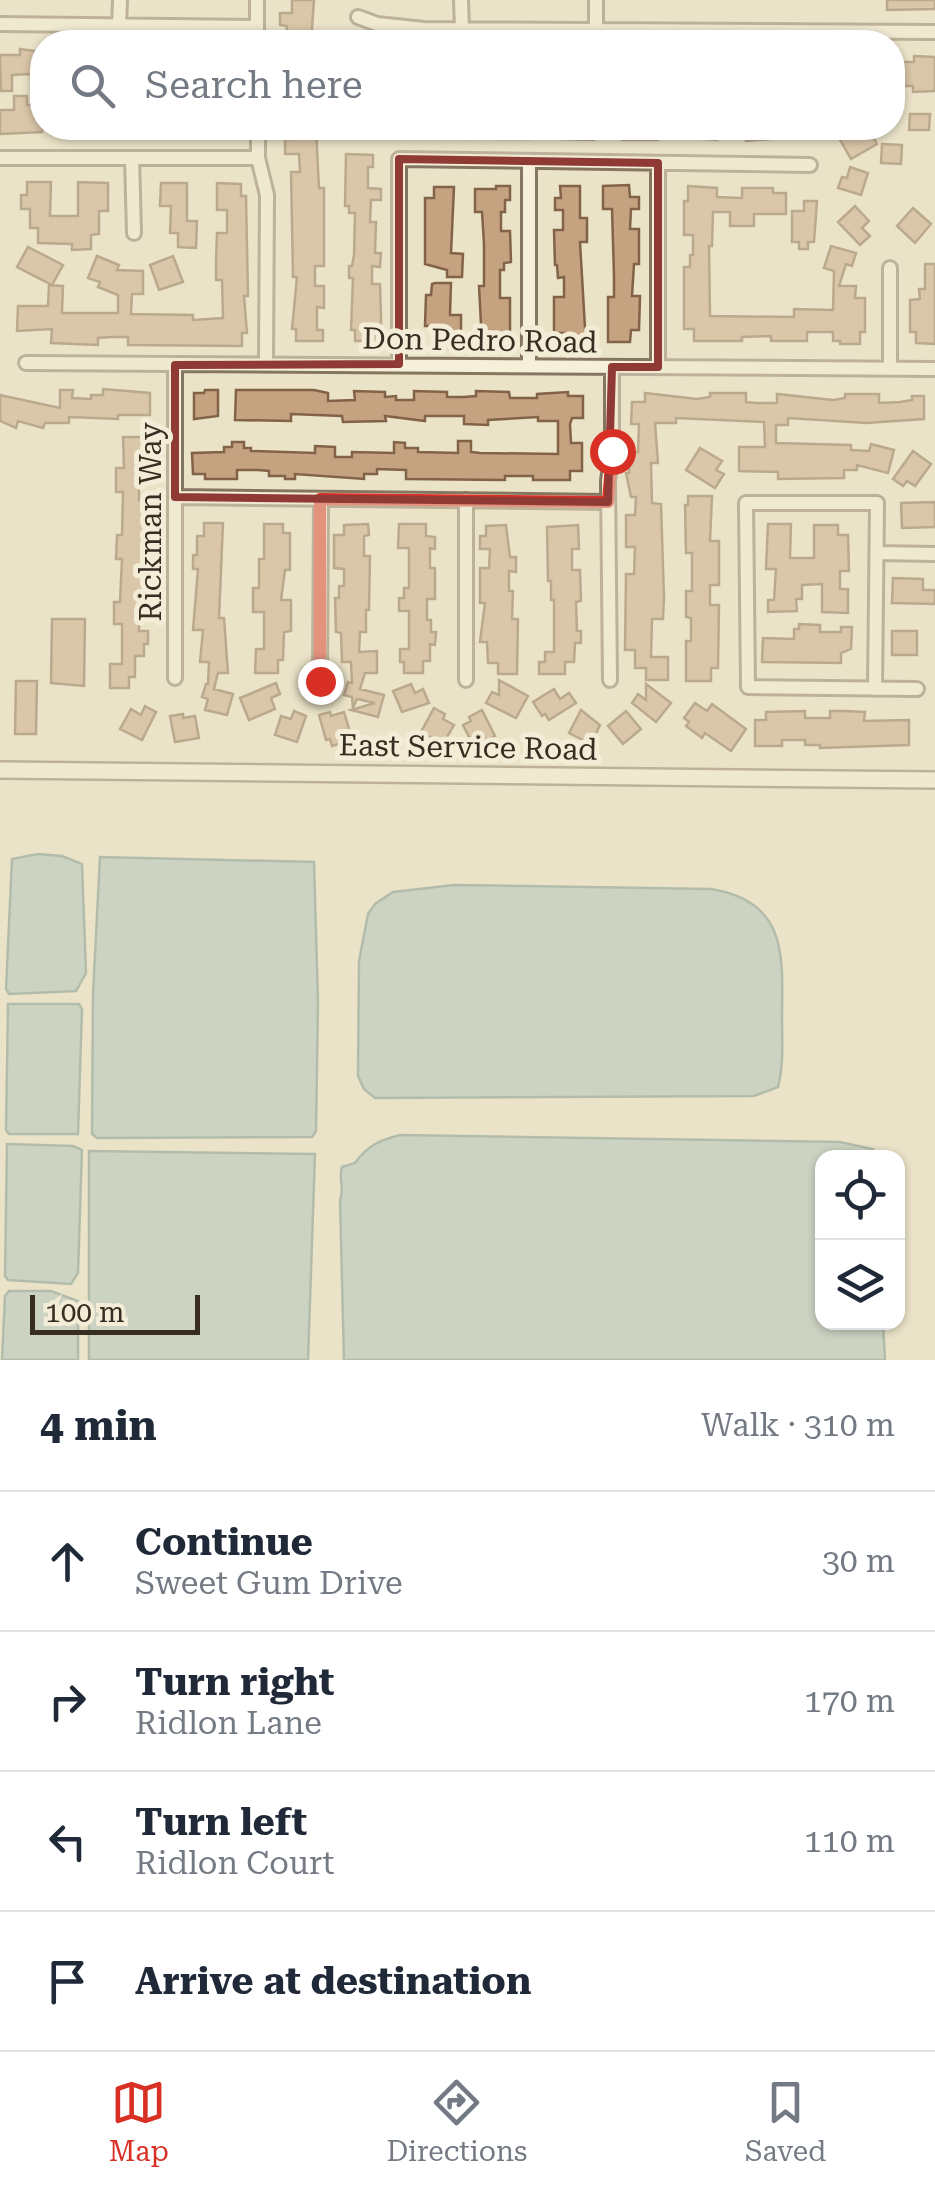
<!DOCTYPE html>
<html lang="en">
<head>
<meta charset="utf-8">
<style>
  :root { --surface:#fff; --page:#f2f2f3; --text:#1f2937; --muted:#747a83; --line:#e0e1e3; --accent:#d93025 }
  body { margin:0; font-family:"Roboto Serif",serif; background:var(--page); color:var(--text) }
  .controls { position:absolute; right:30px; bottom:30px; display:grid; overflow:hidden; border-radius:20px; box-shadow:0 2px 8px #0004 }
  .controls button { width:90px; height:90px; display:grid; place-items:center; padding:0; border:0; border-bottom:2px solid var(--line); background:var(--surface); color:var(--text); font:50px sans-serif }
  .scale { position:absolute; left:30px; bottom:25px; width:170px; box-sizing:border-box; padding-left:10px; border:5px solid #372d21; border-top:0; font-size:28px; line-height:35px; white-space:nowrap; color:#372d21; -webkit-text-stroke:8px #f3edd7; paint-order:stroke }
  .stop { position:absolute; width:30px; height:30px; margin:-22px; border:8px solid #d93025; border-radius:50%; background:#fff }
  .stop.end { background:#d93025; border-color:#fff; box-shadow:0 2px 10px #0008 }
  .list { margin:0; padding:0; list-style:none }
  h2 { display:flex; justify-content:space-between; align-items:center; height:130px; margin:0; padding:0 40px; font-size:42px }
  h2 small { font-size:32px; font-weight:400; color:var(--muted) }
  .list li { display:grid; grid-template-columns:65px 1fr auto; gap:30px; align-items:center; box-sizing:border-box; height:140px; padding:0 40px; border-top:2px solid var(--line) }
  .list b { display:block; font-size:38px; white-space:nowrap }
  .list p { margin:0; font-size:32px; white-space:nowrap; color:var(--muted) }
  .list em { font-size:32px; font-style:normal; color:var(--muted) }
  .icon { flex:none; width:55px; height:55px; fill:none; stroke:currentColor; stroke-width:2; stroke-linecap:round; stroke-linejoin:round }
  .map { position:relative; flex:none; width:935px; height:1360px; overflow:hidden }
  .search { position:absolute; background:var(--surface); box-shadow:0 2px 8px #0004; left:30px; right:30px; top:30px; height:110px; display:flex; align-items:center; gap:25px; box-sizing:border-box; padding:0 35px; border-radius:40px; color:var(--muted); font-size:38px }
  .sheet { height:690px; background:var(--surface) }
  nav { display:flex; justify-content:space-around; align-items:center; box-sizing:border-box; height:140px; border-top:2px solid var(--line); background:var(--surface); font-size:28px; color:var(--muted) }
  nav a { display:grid; justify-items:center; gap:5px }
  nav .on { color:var(--accent) }
  .map>svg:first-child { display:block }
</style>
</head>
<body>
<div class="map">
<svg width="935" height="1360" viewBox="0 0 935 1360">
  <rect width="100%" height="100%" fill="#ebe3c8"/>
  <path fill="#a9bfba" stroke="#708d88" stroke-width="2.5" d="M38,854l24,2 20,8 4,109 -10,18 -67,3 -3,-5 6,-130z
    M100,857l214,5 4,140 -2,129 -4,6 -215,1 -5,-4 1,-140z
    M454,885l257,4c75,12 72,64 71,127 0,24 2,47 -4,71l-24,9 -379,2 -11,-9 -6,-13 1,-115 9,-47 7,-10 18,-12z
    M8,1004h71l3,5 -4,125h-69l-3,-4z
    M400,1135l440,7 33,7 5,8 -56,1v164l61,1 2,37h-541l-4,-160c5,-11 -2,-22 2,-33l13,-4c12,-17 25,-23 45,-28z
    M7,1144l66,2 9,4 -4,123 -7,11 -63,-4 -3,-4z
    M89,1151l226,3 -7,206h-219z
    M9,1291h42l27,10v59h-76l3,-64z"/>
  <path fill="#c5a381" stroke="#826347" stroke-width="2.5" d="M292,0h22l-3,42h-25l1,-16 -7,-1v-12h12z
    M887,0h48v9l-48,1z
    M20,49l22,3v28h-11v-6l-19,1v16h-11l-1,-36h20z
    M914,56l21,1v34l-22,1v-6h-13l1,-24h13z
    M14,96h13v9h15v27l-42,2v-24h14z
    M910,114h20l-1,16h-20z
    M291,128h25l3,60h5v78h-9v20h9v22l-7,-1v23h6v11h-27v-12h-4l5,-52h-4l-2,-105h9l-1,-18h-14v-15h6z
    M439,128h33v11l-33,-1z
    M497,128h33v11h-33z
    M560,128h35l-1,12 -34,-1z
    M622,128h94l1,12 -59,-4v4h-36z
    M746,128h37l-1,10 -36,3z
    M858,128h10l9,16 -26,15 -12,-21z
    M882,144l20,1 -1,19 -20,-1z
    M346,154l27,1v12h-5v21l13,1v11h-10l-1,22h6l-1,31h6l-1,14 -8,-1v18h8l1,34v11h-6l-1,12h-19v-11h-4l2,-52h-4v-12h3l2,-11 1,-42h-6v-7h-4z
    M850,167l18,6 -7,22 -23,-7 4,-11 5,1z
    M27,182h24l-1,34h28v-34l30,1v28h-9v23l-8,1v14l-19,1v-6l-34,-1v-15h-8v-19h-9v-14h6z
    M161,183h26v38h10l-1,27 -18,-1v-14h-8l1,-27h-11z
    M217,183l24,1v12h5l2,100h-4l3,37h-5v13l-114,-1v-8h-17l-13,1v7l-47,-2 1,-14 -35,2 1,-25h30l1,-21 14,1 -1,27h56v-18l-20,-8 2,-5 -12,-4 9,-22 22,9 -2,5 26,1v23h-11l-1,20 62,1v5l30,-2 -1,-38h-6v-17l1,-30h10v-23h-10z
    M629,185l1,12h9v12h-8l-1,20h9v35h-5l-2,32h8l-1,34h-8l-1,12h-22v-45h6v-21l-2,-67h-9v-23z
    M496,186h14v14h-5v12h-4v19h9l1,31 -7,1v7h-4v28h10v34h-6l-1,13 -21,-1 -3,-58h5v-42l-2,-32h-7v-23h21z
    M560,186h20v32h7v24h-7l6,103 -21,-1v-11h-11v-36h10v-20l-6,1 -1,-13h-2l-1,-35h9v-20h-8v-12h6z
    M688,186l29,2v9l25,1v-10h31v5h13v21h-32v12h-24v-14h-17l-1,34h-3l1,70 84,1v-8l39,1 1,-39 -10,-3 7,-22 25,7 -4,13 -6,-2 -7,22h17l-1,12h10v34h-5v12h-20v-3h-7v-9h-26v9h-36v-5l-29,1v4h-48v-12h-10v-62h6v-12h3v-20h-9v-34h4z
    M434,187h20l-3,66 12,1 -1,23h-15v-7l-22,-6v-66h9z
    M804,201h13l-3,41h-6v7h-9v-7h-7v-31h12z
    M855,206l14,15 -7,7 8,8 -10,9 -22,-23z
    M913,208l18,16 -16,19 -18,-17z
    M28,247l35,18 -11,20 -35,-18z
    M173,256l10,26 -24,8 -9,-25z
    M925,264h10v80l-19,-1v-11h-6v-32l10,-1 -1,-10h6z
    M435,283h16l-1,32h11v24h-27v-13h-9l1,-31h5l1,-11z
    M103,389l47,4v22h-32v4l-49,-2v6h-24l-2,5 -25,-7 -2,7 -16,-7v-26l60,13v-18h13l-1,8 19,1v-4h12z
    M205,390h13v26l-24,3v-26h10z
    M236,390h78l14,3v8l27,-1 -1,-9 31,1v5l11,-1v4h18v-9l33,1v5h17l12,-1v-5l33,1 1,6h27v-4l31,-2v4h15v22h-11l-2,6 1,19h11v28h-12v9h-37v-4h-28v4l-99,-1v-9l-29,-1v5h-13v5l-69,-5v5h-10v-3h-16v-5l-11,-1h-21v9h-32v-5h-12l-1,-21 32,-1v-5h8v-5h12v6h7v3l64,2v-7l20,1v10h17v-5l42,1v-11l11,1v5h13v4l40,1v-12h13v11l9,1 78,1v-33h-20v-4l-50,3v5l-24,-1v-8h-39v5l-40,-5 1,5 -43,1 -1,-6 -51,-2v7l-56,-1z
    M645,393l52,6 13,-2v-4h36v9l10,1h21v-9l56,6 12,-2v-4h34v9l21,-1 12,-2v-4h12v23l-58,4 -78,-5v7h-12v18l75,2v5l18,1 2,-7 23,6 -6,23 -31,-8v5h-13v8l-66,1v-7l-39,-1v-24h26l-1,-25 -88,-4v5h-21l3,40h-7l1,40 9,1 3,93 -1,22h-11l-1,38h17v23h-22v-12h-11v-18h-10l1,-76h8l1,-27h-9v-32h9l1,-18h-5l-5,-24h3v-21h9l1,-28h-8l1,-22h13z
    M123,437h19l1,11h5v32h-9v20h6l-1,13h5l-5,64h4v36h-9v18h9v13h-4v12h-9v21h-6v11h-19v-24h12v-40h-8v-22h6l2,-43h-6l1,-24h5l1,-43h-7v-24h8z
    M700,448l22,13 -6,9 8,4 -9,14 -29,-18z
    M913,451l18,13 -16,22 -8,-5 -4,5 -10,-7z
    M688,496h24l-2,45h9v44h-9v20h9l-1,63h-7v13h-25v-40h5v-23l-5,-1v-26h6v-38h-6l-1,-48h3z
    M935,502v25l-33,1 -1,-25z
    M204,523h19l-4,95h5l4,55h-10l-4,16 19,5 -6,21 -22,-5 3,-11 -6,-2 4,-13h2l1,-22h-9l3,-32h-10l5,-61h-5v-14h4v-19h7z
    M264,524h19v9h7v37h-5l-4,30h10v31l-7,1 -1,28h-5v13h-23l1,-24h8v-37h-11v-24h6v-29h5z
    M368,524l1,11 -5,1v20h6l-1,54h-3v22h-6l-1,20 18,-1v22h-12l-5,16 24,6 -6,22 -27,-7 24,-7 -18,-4 -4,9 -1,-11 -8,-2 4,-13 4,1 -1,-21h-9l-1,-29 -5,-1 -1,-34h4v-12h5v-17l-10,-1v-33h10v-10z
    M399,524h27v12l9,1v12l-5,-1v20h5v31h-8v21h4v12h5l-1,13 -5,-1v17h-7v12h-19v-11h-4v-13h9v-38h-10v-13h5v-10h5v-40h-11z
    M768,524h23l-1,34h24v-33h24v10h10l1,36h-9v18h8v24l-26,-1v-28l-20,1v14h-6l1,12 -29,1v-12h6l2,-31h-10z
    M506,525l4,32h6v15l-7,-1v20h4l-1,28h6l-1,55h-19v-11h-10l-1,-21h-7l5,-39h-5v-35h9l1,-19h-10v-13h6v-10z
    M578,525l1,24h-7v21h8l1,31 -5,1 1,29h4v12h-6l-1,19h-9v12h-26v-12h6v-10h9v-52h-3v-19h-3l-1,-54z
    M893,578l30,1v11h12v14l-43,-1z
    M52,619h33l-1,67 -33,-3z
    M799,624l21,1v7h21v-5h11l-1,22 -10,4v10l-79,-1 1,-24 31,1v-10h5z
    M892,631h25v24h-25z
    M499,680l29,16 -12,22 -30,-15 6,-11 7,3z
    M16,681h21l-1,53h-21z
    M276,683l4,11 -9,4 4,11 -26,11 -9,-22z
    M411,684l4,9 8,-4 6,14 -27,9 -9,-21z
    M646,684l25,19 -15,19 -24,-19 6,-9 8,6z
    M554,689l6,10 9,-6 7,10 -27,17 -4,-6 -3,2 -9,-14z
    M695,703l12,8 5,-7 34,25 -15,22 -26,-18 -3,5 -16,-12 3,-4 -5,-4z
    M145,706l11,6 -14,28 -22,-11 11,-20 10,6z
    M434,708l11,6 -2,5 11,6 -11,19 -22,-12z
    M482,710l13,26 -9,5 -2,-5 -12,7 -9,-18 8,-4 -2,-4z
    M581,710l19,15 -9,19 -22,-11z
    M294,711l12,5 -9,26 -22,-7 6,-19 10,3z
    M626,711l15,18 -18,15 -15,-18z
    M805,711v7h25v-7h14l21,1 -1,9 45,-1v25l-89,3v-3h-15v-5h-23v6h-27v-26h11v-8z
    M330,712l1,4 13,-4 6,20 -3,2 2,7 -17,5 -2,-7 -4,1 -7,-25z
    M183,714v4l12,-2 4,22 -24,4 -5,-26z"/>
  <g fill="none" stroke-linecap="round" stroke-linejoin="round">
    <defs>
      <path id="minor" d="M257,0v42
        M461,0l1,29
        M596,0v31
        M358,17l19,7 47,5 511,3
        M0,24l257,3
        M119,25l1,-25
        M258,128v30l9,37 -1,167
        M0,158h258
        M132,158l2,75
        M890,268v101
        M26,363l909,6
        M399,364v-205l411,6
        M529,366v-205
        M658,367v-204
        M175,497l433,5
        M466,500v180
        M877,553l58,1
        M175,678v-313
        M610,680l-2,-199 4,-30v-84
        M320,681l1,-182
        M875,689l2,-186h-131l2,184 169,2"/>
      <path id="tertiary" d="M0,770l935,10"/>
    </defs>
    <use href="#minor" stroke="#85765f" stroke-width="18"/>
    <use href="#tertiary" stroke="#85765f" stroke-width="20"/>
    <use href="#minor" stroke="#f6f0db" stroke-width="12"/>
    <use href="#tertiary" stroke="#f6f0db" stroke-width="15"/>
  </g>
  <g fill="none" stroke-linecap="round" stroke-linejoin="round">
    <path stroke="#d93025" stroke-width="12" d="M320,681v-182l288,3 4,-51"/>
  </g>
  <path d="M0 0H935V1360H0ZM399,159l259,4v204h-46l-4,135 -433,-5v-132l224,-1z" fill="#ebe3c8" fill-opacity=".55" fill-rule="evenodd"/>
  <path fill="none" stroke="#8f3a34" stroke-width="8" stroke-linejoin="round" d="M399,159l259,4v204h-46l-4,135 -433,-5v-132l224,-1z"/>
  <g text-anchor="middle" dominant-baseline="central" stroke-width="10" stroke-linejoin="round" paint-order="stroke">
    <g font-size="30" fill="#372d21" stroke="#f3edd7">
      <text transform="translate(480 340) rotate(1)">Don Pedro Road</text>
      <text transform="translate(150 522) rotate(-90)">Rickman Way</text>
      <text transform="translate(468 747) rotate(1)">East Service Road</text>
    </g>
  </g>
</svg>
<div class="controls">
<button><svg class="icon" aria-label="locate" viewBox="0 0 24 24"><circle cx="12" cy="12" r="6"/><path d="M12 2v4M12 18v4M2 12h4M18 12h4"/></svg></button>
<button><svg class="icon" aria-label="layers" viewBox="0 0 24 24"><path d="M12 4l9 5-9 5-9-5zM3 14l9 5 9-5"/></svg></button>
</div>
<div class="scale">100 m</div>
<div class="stop" style="left:612px;top:451px"></div>
<div class="stop end" style="left:320px;top:681px"></div>
<div class="search"><svg class="icon" aria-label="search" viewBox="0 0 24 24"><circle cx="10" cy="10" r="6"/><path d="M15 15l6 6"/></svg>Search here</div>
</div>
<section class="sheet">
<h2>4 min<small>Walk · 310 m</small></h2>
<ul class="list">
<li><svg class="icon" aria-label="ahead" viewBox="0 0 24 24"><path d="M12 20V5M6 11l6-6 6 6"/></svg><div><b>Continue</b><p>Sweet Gum Drive</p></div><em>30 m</em></li>
<li><svg class="icon" aria-label="right" viewBox="0 0 24 24"><path d="M7 20v-9h11M14 6l5 5-5 5"/></svg><div><b>Turn right</b><p>Ridlon Lane</p></div><em>170 m</em></li>
<li><svg class="icon" aria-label="left" viewBox="0 0 24 24"><path d="M17 20v-9H6M10 6l-5 5 5 5"/></svg><div><b>Turn left</b><p>Ridlon Court</p></div><em>110 m</em></li>
<li><svg class="icon" aria-label="arrive" viewBox="0 0 24 24"><path d="M6 21V4h12l-3 4 3 4H6"/></svg><div><b>Arrive at destination</b></div></li>
</ul>
</section>
<nav>
<a class="on"><svg class="icon" aria-label="map" viewBox="0 0 24 24"><path d="M3 6l6-2 6 2 6-2v14l-6 2-6-2-6 2zM9 4v14M15 6v14"/></svg>Map</a>
<a><svg class="icon" aria-label="directions" viewBox="0 0 24 24"><path d="M12 3l9 9-9 9-9-9zM9 14v-3h6M13 9l2 2-2 2"/></svg>Directions</a>
<a><svg class="icon" aria-label="saved" viewBox="0 0 24 24"><path d="M7 4h10v16l-5-4-5 4z"/></svg>Saved</a>
</nav>
</body>
</html>
